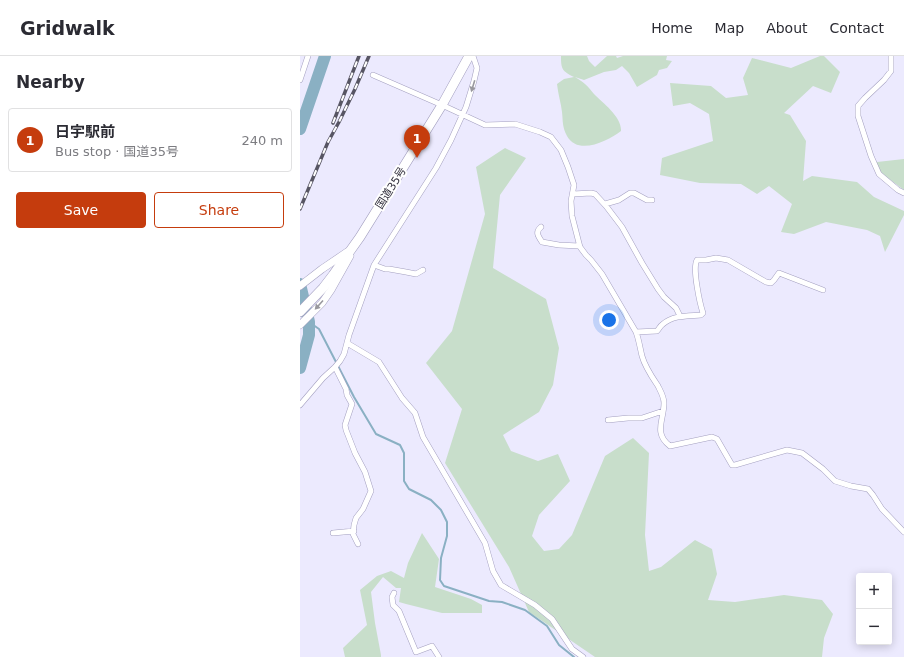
<!DOCTYPE html>
<html lang="en">
<head>
<meta charset="utf-8">
<style>
  :root { --surface:#fff; --page:#f2f2f3; --text:#2b2b33; --muted:#7c7c81; --line:#e1e1e2; --accent:#c53c0d }
  body { margin:0; font-family:"DejaVu Sans","Noto Sans JP",sans-serif; background:var(--page); color:var(--text) }
  .controls { position:absolute; right:12px; bottom:12px; display:grid; overflow:hidden; border-radius:4px; box-shadow:0 2px 10px #0003 }
  .controls button { width:36px; height:36px; display:grid; place-items:center; padding:0; border:0; border-bottom:1px solid var(--line); background:var(--surface); color:var(--text); font:20px sans-serif }
  .you { position:absolute; left:309px; top:264px; width:14px; height:14px; margin:-10px; border:3px solid #fff; border-radius:50%; background:#1a73e8; box-shadow:0 0 0 6px #1a73e833 }
  .badge { display:grid; place-items:center; width:26px; height:26px; border-radius:50%; background:var(--accent); color:#fff; font-size:13px; font-weight:700 }
  .pin { position:absolute; translate:-50% -33px; filter:drop-shadow(0 1px 2px #0008) }
  .pin::after { content:''; position:absolute; top:21px; width:14px; height:12px; background:inherit; clip-path:polygon(0 0,100% 0,50% 100%) }
  .list { margin:0; padding:0; list-style:none }
  h2 { display:flex; justify-content:space-between; align-items:center; height:52px; margin:0; padding:0 16px; font-size:17px }
  h2 small { font-size:13px; font-weight:400; color:var(--muted) }
  .list li { display:grid; grid-template-columns:26px 1fr auto; gap:12px; align-items:center; box-sizing:border-box; height:64px; margin:0 8px 8px; padding:0 8px; border:1px solid var(--line); border-radius:4px }
  .list b { display:block; font-size:15px; white-space:nowrap }
  .list p { margin:0; font-size:13px; white-space:nowrap; color:var(--muted) }
  .list em { font-size:13px; font-style:normal; color:var(--muted) }
  .actions { display:flex; gap:8px; padding:12px 16px }
  .actions a { flex:1; padding:9px 0; border:1px solid var(--accent); border-radius:4px; text-align:center; font-size:14px; color:var(--accent) }
  .actions .main { background:var(--accent); color:#fff }
  .map { position:relative; flex:none; width:604px; height:601px; overflow:hidden }
  header { display:flex; align-items:center; gap:24px; box-sizing:border-box; height:56px; padding:0 20px; background:var(--surface); border-bottom:1px solid var(--line) }
  header strong { font-size:19px }
  nav { display:flex; gap:22px; margin-inline-start:auto; font-size:14px }
  main { display:flex }
  aside { flex:1; background:var(--surface) }
  .map>svg:first-child { display:block }
</style>
</head>
<body>
<header>
<strong>Gridwalk</strong>
<nav><a>Home</a><a>Map</a><a>About</a><a>Contact</a></nav>
</header>
<main>
<aside>
<h2>Nearby<small></small></h2>
<ul class="list">
<li><span class="badge">1</span><div><b>日宇駅前</b><p>Bus stop · 国道35号</p></div><em>240 m</em></li>
</ul>
<div class="actions"><a class="main">Save</a><a>Share</a></div>
</aside>
<div class="map">
<svg width="604" height="601" viewBox="0 0 604 601">
  <rect width="100%" height="100%" fill="#eceafe"/>
  <path fill="#c8decb" d="M261,0h26l2,5 6,6 12,-11h9l1,2 6,-2h44l-1,4 6,1 -5,7 -8,2 -2,5 -20,12 -8,-14 -7,-7 -6,4 -12,2 -20,8 -9,-3c3,2 7,4 10,7 4,3 6,7 9,10 9,9 28,23 27,37 -13,10 -43,25 -54,5 -5,-9 -4,-15 -5,-24 -1,-9 -4,-18 -5,-28l7,-5 10,-2c-12,-6 -13,-8 -13,-21z
    M520,0h4l16,16 -9,21 -18,-7 -29,27 6,2 16,26 -3,40 9,-5 45,6 17,15 30,14v4l-19,37 -5,-16 -13,-6 -41,-8 -32,12 -13,-2 11,-28 -23,-18 -12,8 -16,-10 -41,-1 -40,-8 2,-17 51,-17 -4,-27 -19,-11 -17,3 -3,-23 41,3 15,12 22,-3 -5,-17 9,-20 39,10z
    M205,92l21,10 -26,37 -7,73 53,31 13,49 -6,37 -14,27 -36,23 8,16 27,10 20,-7 12,27 -31,34 -7,21 12,15 15,-2 13,-14 33,-79 28,-18 16,15 -4,82 4,36 12,-4 34,-27 17,9 5,25 -9,26 27,2 49,-7 38,5 11,14 -9,24 -2,19h-227l-66,-45 -20,-45 -64,-104 17,-54 -36,-46 26,-32 33,-117 -9,-47z
    M604,103v31l-27,-20v-8z
    M122,477l17,26 -4,28 36,12 11,6v8h-40l-36,-9 -7,-2 2,-14h-5l-13,-11 -12,15 4,31 6,32v2h-36l-2,-9 24,-23 -7,-35 17,-14 14,-5 13,7 4,-15z"/>
  <g fill="none" stroke-linecap="round" stroke-linejoin="round">
    <path stroke="#8ab0c3" stroke-width="2" d="M9,266l10,7 35,68 22,37 24,11 4,8v28l5,8 22,11 10,10 6,12v14l-6,22 -1,22 4,6 45,15 13,1 23,8 22,16 12,19 15,12"/>
    <path stroke="#8ab0c3" stroke-width="12" d="M0,73l25,-73
      M0,228l9,38v13l-9,33"/>
    <defs>
      <path id="minor" d="M591,0v15l-7,9 -19,18 -7,8v10l13,40 8,18 19,16 6,3
        M73,19l69,30 43,20 30,-1 25,8 11,5 10,13 7,17 6,18 -3,16 1,15 8,31 6,8 5,5 11,14 34,58c3,8 4,16 6,24 3,11 10,21 16,30 3,6 6,11 6,17 0,17 -11,30 6,43l42,-9 5,2 15,26h3l52,-15 15,3 21,16 12,12 16,5 17,3 5,6 9,14 22,23
        M0,24l8,-24
        M273,138l18,-1 4,1 11,12 16,21 20,36 16,26 6,8 12,11 4,8
        M305,148l14,-4 11,-7h4l13,7h5
        M241,171c-6,5 -3,9 1,15l17,3 20,1
        M74,209l11,4h4l17,3 10,2 7,-4
        M336,276l21,-1c2,-2 3,-5 6,-7 10,-9 25,-8 38,-9l2,-2c-3,-9 -11,-45 -6,-53h9l10,-2 12,2 38,22 5,1 3,-3 5,-7 44,17
        M47,287l32,19 23,36 13,15 8,24 62,106 8,28 8,14 34,20 17,14 20,30 11,8
        M35,311l11,22 1,6 5,9 -7,21 1,5 9,23 10,19 6,19 -8,18 -7,9 -2,7 -1,9 5,10
        M0,349l23,-27 12,-11 5,-6 4,-7 5,-19 25,-70 62,-97 15,-28 15,-33 8,-26 3,-13 -4,-12
        M308,364l20,-2h14l21,-7
        M33,477l21,-2
        M94,537l-2,4 1,8 6,6 17,41 16,-6 7,11"/>
      <path id="tertiary" d="M0,230l22,-17 25,-17
        M0,269l22,-22 9,-13 19,-34"/>
      <path id="trunk" d="M0,256l23,-24 10,-13 27,-38 82,-132 27,-49"/>
    </defs>
    <use href="#minor" stroke="#a4a0c0" stroke-width="6"/>
    <use href="#tertiary" stroke="#a4a0c0" stroke-width="8"/>
    <use href="#trunk" stroke="#a4a0c0" stroke-width="10"/>
    <use href="#minor" stroke="#fff" stroke-width="5"/>
    <use href="#tertiary" stroke="#fff" stroke-width="7"/>
    <use href="#trunk" stroke="#fff" stroke-width="9"/>
    <defs>
      <path id="rail" d="M33,67l26,-67
        M0,153l28,-67 11,-20 16,-33 14,-33"/>
    </defs>
    <use href="#rail" stroke="#575563" stroke-width="3.5"/>
    <use href="#rail" stroke="#fff" stroke-width="2" stroke-dasharray="6" stroke-linecap="butt"/>
  </g>
  <defs><path id="oneway-solid" d="M-6-.8H1V-3.2L6.5 0L1 3.2V.8H-6Z"/></defs>
  <g fill="#99989e">
    <use href="#oneway-solid" transform="translate(173 30) rotate(107)"/>
    <use href="#oneway-solid" transform="translate(19 249) rotate(132)"/>
  </g>
  <g text-anchor="middle" dominant-baseline="central" stroke-width="4" stroke-linejoin="round" paint-order="stroke">
    <g font-size="11" fill="#33313e" stroke="#fff">
      <text transform="translate(91 132) rotate(-58)">国道35号</text>
    </g>
  </g>
</svg>
<div class="controls">
<button>+</button>
<button>−</button>
</div>
<div class="you"></div>
<div class="pin badge" style="left:117px;top:102px">1</div>
</div>
</main>
</body>
</html>
